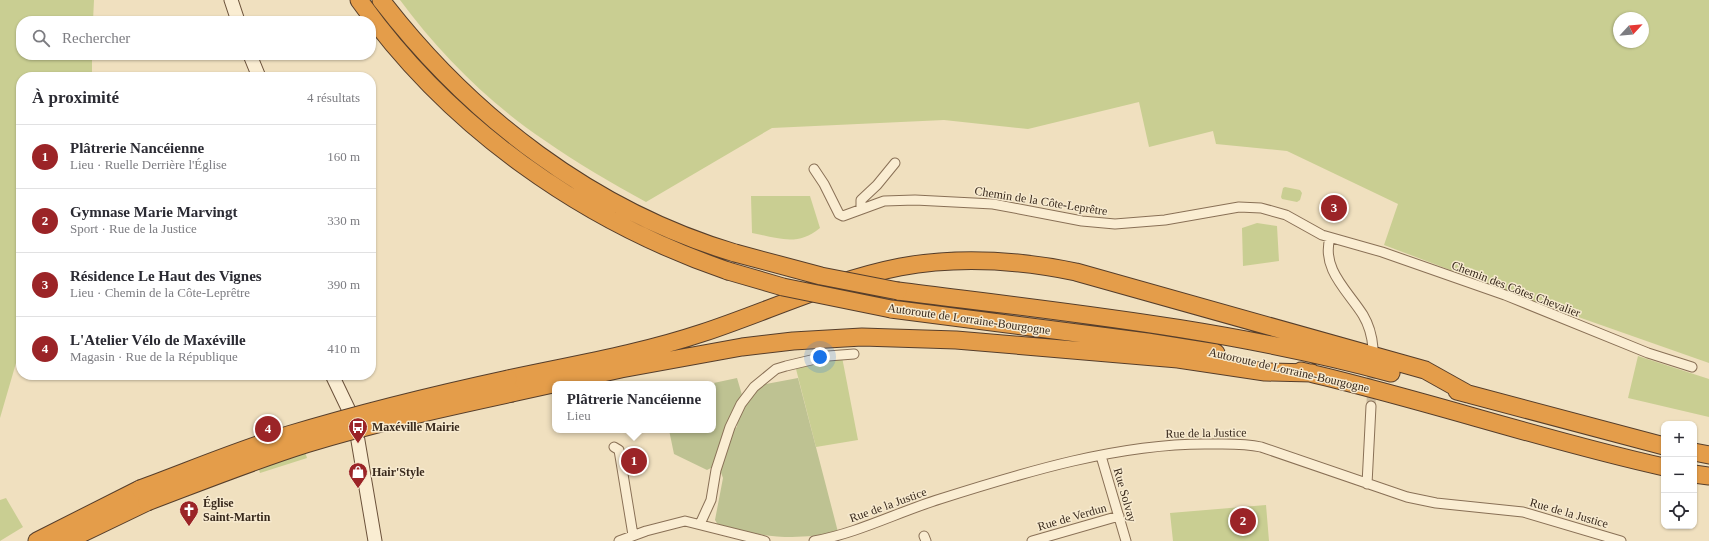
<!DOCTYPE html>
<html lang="fr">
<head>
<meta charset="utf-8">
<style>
  :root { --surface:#fff; --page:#f7f7f7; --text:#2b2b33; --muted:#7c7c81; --line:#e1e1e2; --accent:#9b2427 }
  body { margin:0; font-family:"Times New Roman",serif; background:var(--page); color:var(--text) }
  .controls { position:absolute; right:12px; bottom:12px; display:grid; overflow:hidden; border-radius:8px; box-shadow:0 1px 3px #0004 }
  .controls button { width:36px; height:36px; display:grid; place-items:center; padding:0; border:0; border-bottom:1px solid var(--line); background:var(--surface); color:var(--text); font:20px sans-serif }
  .compass { position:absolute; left:1613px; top:12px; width:36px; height:36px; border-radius:50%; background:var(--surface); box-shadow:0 1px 3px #0004; rotate:64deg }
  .you { position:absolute; left:820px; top:357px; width:14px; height:14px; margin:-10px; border:3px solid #fff; border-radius:50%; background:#1a73e8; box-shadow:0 0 0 6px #1a73e833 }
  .badge { display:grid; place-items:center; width:26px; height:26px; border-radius:50%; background:var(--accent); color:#fff; font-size:13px; font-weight:700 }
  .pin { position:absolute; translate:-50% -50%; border:2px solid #fff; box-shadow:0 1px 4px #0006 }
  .popup { position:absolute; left:552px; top:381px; width:164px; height:52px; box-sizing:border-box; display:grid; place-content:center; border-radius:8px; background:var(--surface); filter:drop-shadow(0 1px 3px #0005); font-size:13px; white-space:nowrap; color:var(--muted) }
  .popup b { font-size:15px; color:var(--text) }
  .popup::after { content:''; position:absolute; left:50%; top:100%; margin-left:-8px; border:8px solid transparent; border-top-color:var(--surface) }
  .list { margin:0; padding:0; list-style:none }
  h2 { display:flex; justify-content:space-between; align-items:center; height:52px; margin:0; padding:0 16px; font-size:17px }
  h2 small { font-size:13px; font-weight:400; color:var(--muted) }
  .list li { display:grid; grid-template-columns:26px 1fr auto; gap:12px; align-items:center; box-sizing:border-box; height:64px; padding:0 16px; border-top:1px solid var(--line) }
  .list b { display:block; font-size:15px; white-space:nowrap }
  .list p { margin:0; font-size:13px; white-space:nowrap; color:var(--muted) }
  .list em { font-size:13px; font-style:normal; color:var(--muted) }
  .icon { flex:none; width:22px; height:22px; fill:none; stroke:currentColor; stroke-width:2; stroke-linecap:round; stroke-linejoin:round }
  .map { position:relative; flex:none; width:1709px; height:541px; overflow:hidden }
  .search { position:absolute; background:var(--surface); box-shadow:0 1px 3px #0004; left:16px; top:16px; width:360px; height:44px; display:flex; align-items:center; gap:10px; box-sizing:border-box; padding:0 14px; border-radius:16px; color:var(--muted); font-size:15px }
  .panel { position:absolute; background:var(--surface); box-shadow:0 1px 3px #0004; left:16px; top:72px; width:360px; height:308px; border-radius:16px }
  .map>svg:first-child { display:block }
</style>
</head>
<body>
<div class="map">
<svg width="1709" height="541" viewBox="0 0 1709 541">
  <rect width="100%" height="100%" fill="#f0e0bf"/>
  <path fill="#c9ce92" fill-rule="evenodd" d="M0,0h94l-1,21h-72v34h71v22h-71v285l-5,1 -16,55z
    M400,0h1309v363l-182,-64 -143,-54 14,-41 -111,-53 -71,-7 -3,-13 -64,16 -10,-45 -111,27 -84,-9 -172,8 -126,74c-35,-19 -69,-39 -102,-62 -55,-37 -105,-87 -144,-140zM1619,18h24v24h-24z
    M1285,187l15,3 2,3 -2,7 -3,2 -15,-3 -1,-2 2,-9z
    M751,196h59l10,32c-23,19 -41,10 -68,5z
    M1257,223l20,3 2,35 -36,5 -1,-38z
    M1638,356l71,23v38l-81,-19z
    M842,357l16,83 -42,7 -20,-78z
    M297,427l10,31 -47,15 -10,-31z
    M6,498l17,29 -23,14v-41z
    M1266,505l3,36h-96l-3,-28z"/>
  <path fill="#bec292" d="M737,378l5,17 -18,35 -11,37 -6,3 -33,-16 -5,-24h44v-46h-4z
    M798,378l40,154c-46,9 -75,5 -120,-7l-3,-5 8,-42 -3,-8 13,-41 4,-2c1,-17 14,-30 24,-42z"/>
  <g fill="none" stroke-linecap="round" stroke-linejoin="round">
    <path stroke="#cbbb9e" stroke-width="9" stroke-dasharray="9 4.5" stroke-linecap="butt" d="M1371,406l1,-41"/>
    <defs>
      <path id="street" d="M814,169l10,15 15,30 4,2 41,-15 31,-1 78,4 89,17 33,3 50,-4 74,-13 22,1 25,7 36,20 60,17 123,43 143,58 44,14
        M861,209v-9l16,-15 18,-22
        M1330,238c-9,31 18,53 33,77 6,10 9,21 10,33
        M614,447l5,3 14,85
        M1101,456l25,85
        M1367,484l4,-78
        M700,524l11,-24 5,-30 14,-43 11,-23 13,-17 22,-18 10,-3 42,-10 26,-2
        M924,536l2,5
        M619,541l27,-10 39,-10 80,20
        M814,541c44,-8 84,-29 126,-42 85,-27 180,-56 269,-55 18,0 35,-1 52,3l146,50 29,6 87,9 98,29
        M1032,541l87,-25"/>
      <path id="secondary" d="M231,0l7,21
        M250,55l9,22
        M332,375l23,48 20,118"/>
      <path id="highway" d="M359,0c90,127 223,221 369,271
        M381,0c89,116 212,211 354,253
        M898,291c165,21 332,38 493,82
        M891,309l256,33 69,11
        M1301,371c122,28 241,69 363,96
        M508,379c65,-14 131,-25 194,-46 64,-21 131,-53 198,-66 59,-11 118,-7 176,5l349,98 43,24
        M1457,391l207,55
        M512,393l109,-24 121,-22 51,-6 69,-4 94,3 222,19 87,13 47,1
        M1694,452l15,3
        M1694,474l15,2
        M37,541l103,-52
        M66,541l81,-39"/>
    </defs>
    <use href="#street" stroke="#897056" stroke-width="11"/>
    <use href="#secondary" stroke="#6b513a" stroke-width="15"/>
    <use href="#highway" stroke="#563e2b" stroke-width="19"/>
    <use href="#street" stroke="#faedd2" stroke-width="9"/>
    <use href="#secondary" stroke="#faedd2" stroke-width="13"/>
    <use href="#highway" stroke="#e49d4a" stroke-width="17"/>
    <defs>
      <path id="highway-bridge" d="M735,253l86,23 77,15
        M728,271l55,16 108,22
        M140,489c49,-18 98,-39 148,-54 73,-22 146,-40 220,-56
        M147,502c53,-20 105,-41 159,-58 68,-21 137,-36 206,-51"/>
    </defs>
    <use href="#highway-bridge" stroke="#563e2b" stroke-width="19" stroke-linecap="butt"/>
    <use href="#highway-bridge" stroke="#e49d4a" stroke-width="17"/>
  </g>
  <defs>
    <symbol id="bus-pin" viewBox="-11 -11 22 30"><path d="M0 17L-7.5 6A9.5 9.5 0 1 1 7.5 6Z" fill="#9b2427" stroke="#f7eacf"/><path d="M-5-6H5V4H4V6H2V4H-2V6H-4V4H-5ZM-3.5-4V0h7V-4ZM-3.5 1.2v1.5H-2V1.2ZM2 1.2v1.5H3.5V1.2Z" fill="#fff"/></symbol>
    <symbol id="shop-pin" viewBox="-11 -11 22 30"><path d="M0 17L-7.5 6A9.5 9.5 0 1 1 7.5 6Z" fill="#9b2427" stroke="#f7eacf"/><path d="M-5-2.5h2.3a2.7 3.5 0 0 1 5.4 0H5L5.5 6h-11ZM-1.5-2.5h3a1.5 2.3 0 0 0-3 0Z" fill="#fff"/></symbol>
    <symbol id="church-pin" viewBox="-11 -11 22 30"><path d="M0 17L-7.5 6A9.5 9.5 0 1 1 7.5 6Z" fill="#9b2427" stroke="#f7eacf"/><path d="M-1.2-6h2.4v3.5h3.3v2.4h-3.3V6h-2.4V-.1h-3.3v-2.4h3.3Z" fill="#fff"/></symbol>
  </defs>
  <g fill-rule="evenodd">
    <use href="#bus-pin" x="347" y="416" width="22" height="30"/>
    <use href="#shop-pin" x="347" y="461" width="22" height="30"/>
    <use href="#church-pin" x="178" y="499" width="22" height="30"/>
  </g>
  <g text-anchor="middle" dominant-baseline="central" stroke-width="3" stroke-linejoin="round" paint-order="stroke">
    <g font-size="12" fill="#38291c" stroke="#f7eacf">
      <text transform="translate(1041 201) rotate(9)">Chemin de la Côte-Leprêtre</text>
      <text transform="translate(1516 289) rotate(21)">Chemin des Côtes Chevalier</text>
      <text transform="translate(969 319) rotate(8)">Autoroute de Lorraine-Bourgogne</text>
      <text transform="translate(1289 370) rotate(13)">Autoroute de Lorraine-Bourgogne</text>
      <text transform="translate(1206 433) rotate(-1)">Rue de la Justice</text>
      <text transform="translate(1125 495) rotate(74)">Rue Solvay</text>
      <text transform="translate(888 505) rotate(-20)">Rue de la Justice</text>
      <text transform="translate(1569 513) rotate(16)">Rue de la Justice</text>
      <text transform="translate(1072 517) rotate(-16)">Rue de Verdun</text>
    </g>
    <g font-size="12" font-weight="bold" fill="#38291c" stroke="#f7eacf" text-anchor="start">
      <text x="372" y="427">Maxéville Mairie</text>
      <text x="372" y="472">Hair'Style</text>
      <text x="203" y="503">Église<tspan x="203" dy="14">Saint-Martin</tspan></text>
    </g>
  </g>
</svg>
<div class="controls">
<button>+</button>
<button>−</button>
<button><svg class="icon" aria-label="locate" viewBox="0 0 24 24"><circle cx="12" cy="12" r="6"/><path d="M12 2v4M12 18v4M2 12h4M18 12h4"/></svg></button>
</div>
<svg class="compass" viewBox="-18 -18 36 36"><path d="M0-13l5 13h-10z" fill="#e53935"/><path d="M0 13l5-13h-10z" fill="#7c7c81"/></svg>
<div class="you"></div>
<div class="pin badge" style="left:634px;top:461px">1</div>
<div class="popup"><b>Plâtrerie Nancéienne</b>Lieu</div>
<div class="pin badge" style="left:1243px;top:521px">2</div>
<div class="pin badge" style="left:1334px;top:208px">3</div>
<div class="pin badge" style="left:268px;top:429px">4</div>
<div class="search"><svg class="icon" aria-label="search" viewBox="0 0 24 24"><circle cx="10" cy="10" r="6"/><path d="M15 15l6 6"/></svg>Rechercher</div>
<section class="panel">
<h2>À proximité<small>4 résultats</small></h2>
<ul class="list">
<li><span class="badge">1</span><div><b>Plâtrerie Nancéienne</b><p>Lieu · Ruelle Derrière l'Église</p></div><em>160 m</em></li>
<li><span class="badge">2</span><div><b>Gymnase Marie Marvingt</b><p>Sport · Rue de la Justice</p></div><em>330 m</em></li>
<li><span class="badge">3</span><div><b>Résidence Le Haut des Vignes</b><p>Lieu · Chemin de la Côte-Leprêtre</p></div><em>390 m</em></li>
<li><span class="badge">4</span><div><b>L'Atelier Vélo de Maxéville</b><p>Magasin · Rue de la République</p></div><em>410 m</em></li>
</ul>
</section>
</div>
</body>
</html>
